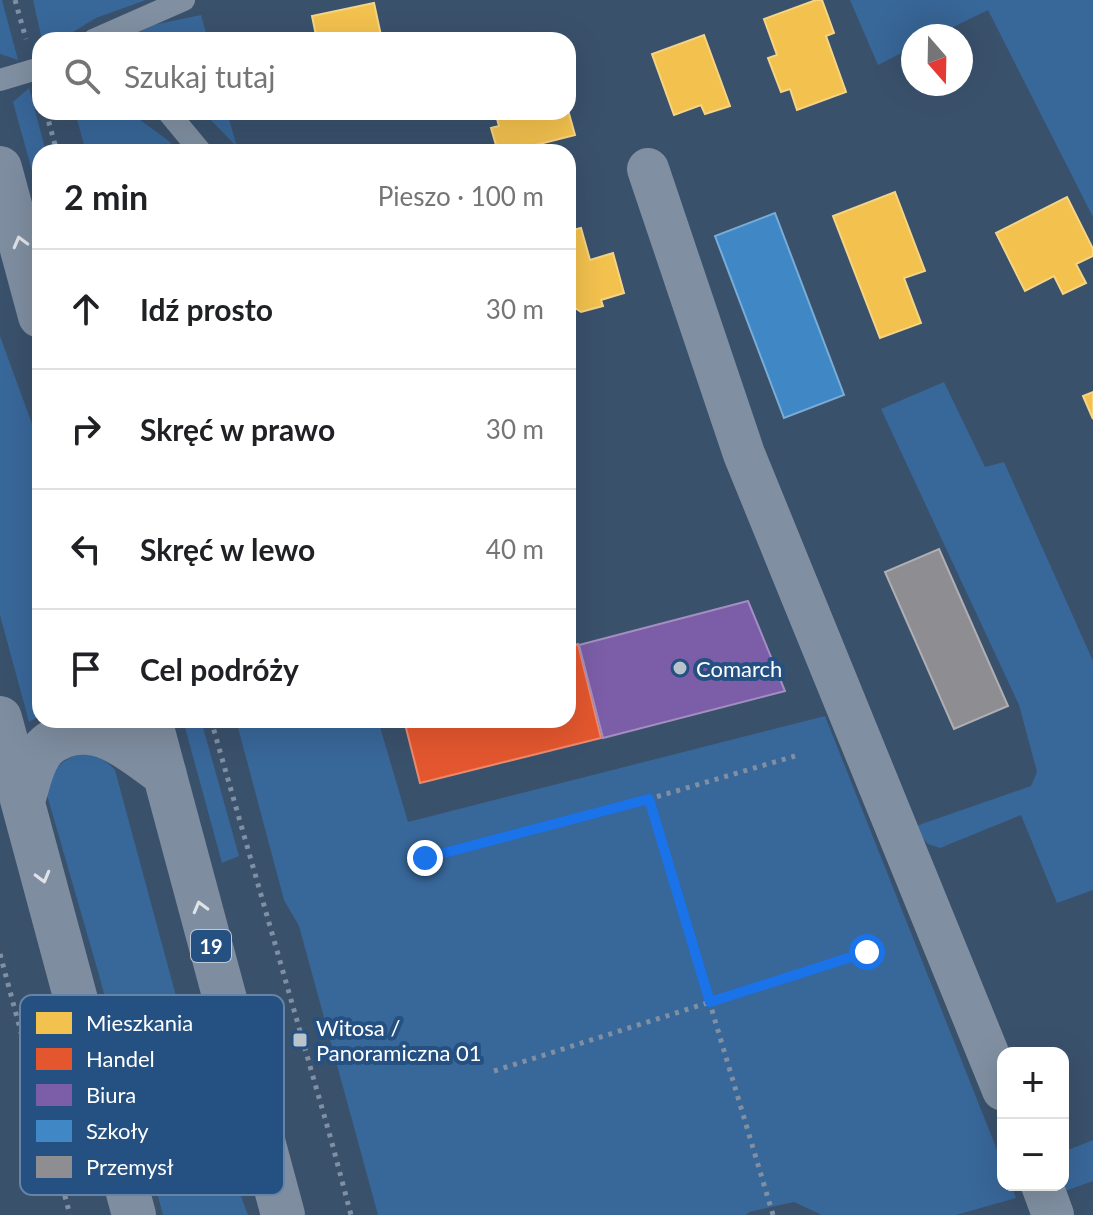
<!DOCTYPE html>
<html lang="pl">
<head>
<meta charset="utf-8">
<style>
  :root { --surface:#fff; --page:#f6f6f6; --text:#202124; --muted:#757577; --line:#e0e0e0 }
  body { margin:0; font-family:Lato,sans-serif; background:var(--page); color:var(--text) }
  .controls { position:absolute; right:24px; bottom:24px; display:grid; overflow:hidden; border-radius:16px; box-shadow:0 8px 32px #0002 }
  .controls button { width:72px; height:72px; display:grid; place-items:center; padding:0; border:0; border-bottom:2px solid var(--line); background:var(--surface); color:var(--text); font:40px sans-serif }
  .compass { position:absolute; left:901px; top:24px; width:72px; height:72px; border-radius:50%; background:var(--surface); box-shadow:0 8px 32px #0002; rotate:160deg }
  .stop { position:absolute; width:24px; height:24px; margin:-18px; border:6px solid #1a73e8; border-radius:50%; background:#fff }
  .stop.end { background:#1a73e8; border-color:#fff; box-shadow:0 2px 8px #0008 }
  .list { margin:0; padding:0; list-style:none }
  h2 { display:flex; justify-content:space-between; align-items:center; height:104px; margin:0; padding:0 32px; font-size:34px }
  h2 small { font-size:26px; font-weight:400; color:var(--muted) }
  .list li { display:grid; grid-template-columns:52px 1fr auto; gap:24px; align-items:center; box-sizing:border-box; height:120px; padding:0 32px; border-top:2px solid var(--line) }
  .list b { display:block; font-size:30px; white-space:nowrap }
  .list em { font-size:26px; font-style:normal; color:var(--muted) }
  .icon { flex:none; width:44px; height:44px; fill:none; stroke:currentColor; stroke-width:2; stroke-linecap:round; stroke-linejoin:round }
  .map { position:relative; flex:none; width:1093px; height:1215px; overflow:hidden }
  .search { position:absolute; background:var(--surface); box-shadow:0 8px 32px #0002; left:32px; top:32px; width:544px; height:88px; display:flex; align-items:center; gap:20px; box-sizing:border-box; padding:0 28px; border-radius:24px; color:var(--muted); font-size:30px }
  .panel { position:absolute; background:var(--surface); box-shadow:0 8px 32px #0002; left:32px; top:144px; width:544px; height:584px; border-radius:24px }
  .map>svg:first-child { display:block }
</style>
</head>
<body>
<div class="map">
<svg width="1093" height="1215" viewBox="0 0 1093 1215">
  <rect width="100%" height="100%" fill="#3a516c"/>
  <path fill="#386799" d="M0,0h2l16,60 -18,-6z
    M33,0h113l-50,18 -36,22h-18z
    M850,0h243v217l-105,-207 -53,26h-22v11l-35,18z
    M201,15l7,25h-83l28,-15z
    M29,88l17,64h-6v48l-27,-98z
    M75,112h54l40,29 8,11h-91z
    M203,112h24l10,35z
    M0,336l40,110v270l-11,6 -29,-107z
    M944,382l41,85 19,-5 89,199v229l-36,13 -36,-88 -81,33 -12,-4 -15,-17 118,-41 6,-14 -18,-67 -138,-296z
    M825,716l178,449v20h8l5,13 -60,17h-134l-28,-13 -45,10 -3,3h-368l-79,-289 -15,-26 -48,-180h142l30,102z
    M183,720h18l38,136 -17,7z
    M84,754c13,2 22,6 31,16l88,326 45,119h-85l-64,-240 -52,-180c3,-23 14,-38 37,-41z
    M1093,1140v41l-28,10 -2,-6v-33z"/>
  <path fill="#f2c14e" stroke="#f6d483" stroke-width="2" d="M816,0h6l12,33 -8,3 20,56 -49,18 -7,-21 -9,3 -13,-34 9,-3 -13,-36z
    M374,3l8,37h-65l-5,-24z
    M704,35l26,71 -25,8 -4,-9 -27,10 -22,-61z
    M568,110l7,25 -67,17h-10l-7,-24 8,-2 -4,-14h73z
    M895,192l30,79 -21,7 17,45 -41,15 -47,-122z
    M1067,197l26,52v7l-17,8 10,19 -23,11 -9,-18 -29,15 -29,-58z
    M581,228l9,32 23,-7 11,40 -23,7 2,6 -22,6 -6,-4 -7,3v-80z
    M1093,392v27l-10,-23z"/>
  <path fill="#e4572e" stroke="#ec896d" stroke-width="2" d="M578,644l23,94 -181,45 -16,-63h164v-73z"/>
  <path fill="#7b5ea7" stroke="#a38ec1" stroke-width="2" d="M748,601l37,90 -182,47 -24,-93z"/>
  <path fill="#3f88c5" stroke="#79acd6" stroke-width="2" d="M775,213l69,182 -60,23 -69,-182z"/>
  <path fill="#8d8d92" stroke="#afafb3" stroke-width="2" d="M939,549l69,157 -54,23 -69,-157z"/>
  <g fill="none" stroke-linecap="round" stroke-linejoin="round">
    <path stroke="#8090a2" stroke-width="5" stroke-dasharray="4 6" stroke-linecap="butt" d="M15,0l11,39
      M46,112l11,40
      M211,720l121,423 19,72
      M649,799l124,416
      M425,858l224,-59 146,-43
      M0,954l70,261
      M494,1071l373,-119"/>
    <path stroke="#8090a2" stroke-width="22" d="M93,40l91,-40
      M0,80l40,-12
      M168,112l33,40"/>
    <path stroke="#8090a2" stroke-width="42" d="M648,169l96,285 259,636
      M1042,1185l11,30"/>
    <path stroke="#7e8da0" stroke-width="44" d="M0,168l40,148
      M0,718l134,497
      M150,720l133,495
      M23,801c5,-15 8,-34 17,-47 6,-10 14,-14 24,-18 39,-14 72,19 101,39"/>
  </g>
  <defs><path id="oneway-chevron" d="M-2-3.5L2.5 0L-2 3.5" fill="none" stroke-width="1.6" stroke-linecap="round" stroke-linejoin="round" transform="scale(2)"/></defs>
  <g stroke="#dfe2e7">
    <use href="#oneway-chevron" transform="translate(20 242) rotate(-105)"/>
    <use href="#oneway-chevron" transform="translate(43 877) rotate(75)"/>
    <use href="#oneway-chevron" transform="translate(200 907) rotate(-105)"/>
  </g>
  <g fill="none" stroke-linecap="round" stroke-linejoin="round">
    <path stroke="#1a73e8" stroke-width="10" d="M425,858l224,-59 61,203 157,-50"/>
  </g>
  <g fill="#bac2cc" stroke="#245082" stroke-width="3">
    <circle cx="680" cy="668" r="8"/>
    <rect x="292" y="1032" width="16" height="16" rx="4"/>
  </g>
  <g text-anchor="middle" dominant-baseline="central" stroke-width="8" stroke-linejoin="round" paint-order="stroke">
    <rect fill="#245082" stroke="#bdcada" stroke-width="2" x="191" y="930" width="40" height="32" rx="6"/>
    <g font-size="20" font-weight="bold" fill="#fff">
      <text x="211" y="946">19</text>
    </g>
    <g font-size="22" fill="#fff" stroke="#245082" text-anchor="start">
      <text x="696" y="668">Comarch</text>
      <text x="316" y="1027">Witosa /<tspan x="316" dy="25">Panoramiczna 01</tspan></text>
    </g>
  </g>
  <rect x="20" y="995" width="264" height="200" rx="12" fill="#245082" stroke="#6684a8" stroke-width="2"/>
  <rect x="36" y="1012" width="36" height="22" fill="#f2c14e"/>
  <rect x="36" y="1048" width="36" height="22" fill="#e4572e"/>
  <rect x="36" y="1084" width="36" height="22" fill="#7b5ea7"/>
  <rect x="36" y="1120" width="36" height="22" fill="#3f88c5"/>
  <rect x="36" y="1156" width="36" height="22" fill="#8d8d92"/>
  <g font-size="22" fill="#fff">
    <text x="86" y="1031">Mieszkania</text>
    <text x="86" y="1067">Handel</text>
    <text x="86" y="1103">Biura</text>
    <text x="86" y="1139">Szkoły</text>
    <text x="86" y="1175">Przemysł</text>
  </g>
</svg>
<div class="controls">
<button>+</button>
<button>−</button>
</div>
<svg class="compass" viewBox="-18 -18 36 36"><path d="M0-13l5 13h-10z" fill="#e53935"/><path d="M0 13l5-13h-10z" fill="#757577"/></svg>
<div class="stop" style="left:867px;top:952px"></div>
<div class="stop end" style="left:425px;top:858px"></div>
<div class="search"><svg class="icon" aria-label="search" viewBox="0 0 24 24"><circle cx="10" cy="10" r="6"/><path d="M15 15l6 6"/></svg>Szukaj tutaj</div>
<section class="panel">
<h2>2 min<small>Pieszo · 100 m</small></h2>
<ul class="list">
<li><svg class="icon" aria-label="ahead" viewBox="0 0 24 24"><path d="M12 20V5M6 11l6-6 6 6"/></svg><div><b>Idź prosto</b></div><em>30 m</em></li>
<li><svg class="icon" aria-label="right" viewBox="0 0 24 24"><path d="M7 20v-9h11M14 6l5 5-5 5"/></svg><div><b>Skręć w prawo</b></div><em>30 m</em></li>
<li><svg class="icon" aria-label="left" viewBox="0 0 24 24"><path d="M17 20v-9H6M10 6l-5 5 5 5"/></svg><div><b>Skręć w lewo</b></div><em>40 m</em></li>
<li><svg class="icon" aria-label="arrive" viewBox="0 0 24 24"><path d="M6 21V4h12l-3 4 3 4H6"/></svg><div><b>Cel podróży</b></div></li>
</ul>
</section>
</div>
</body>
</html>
